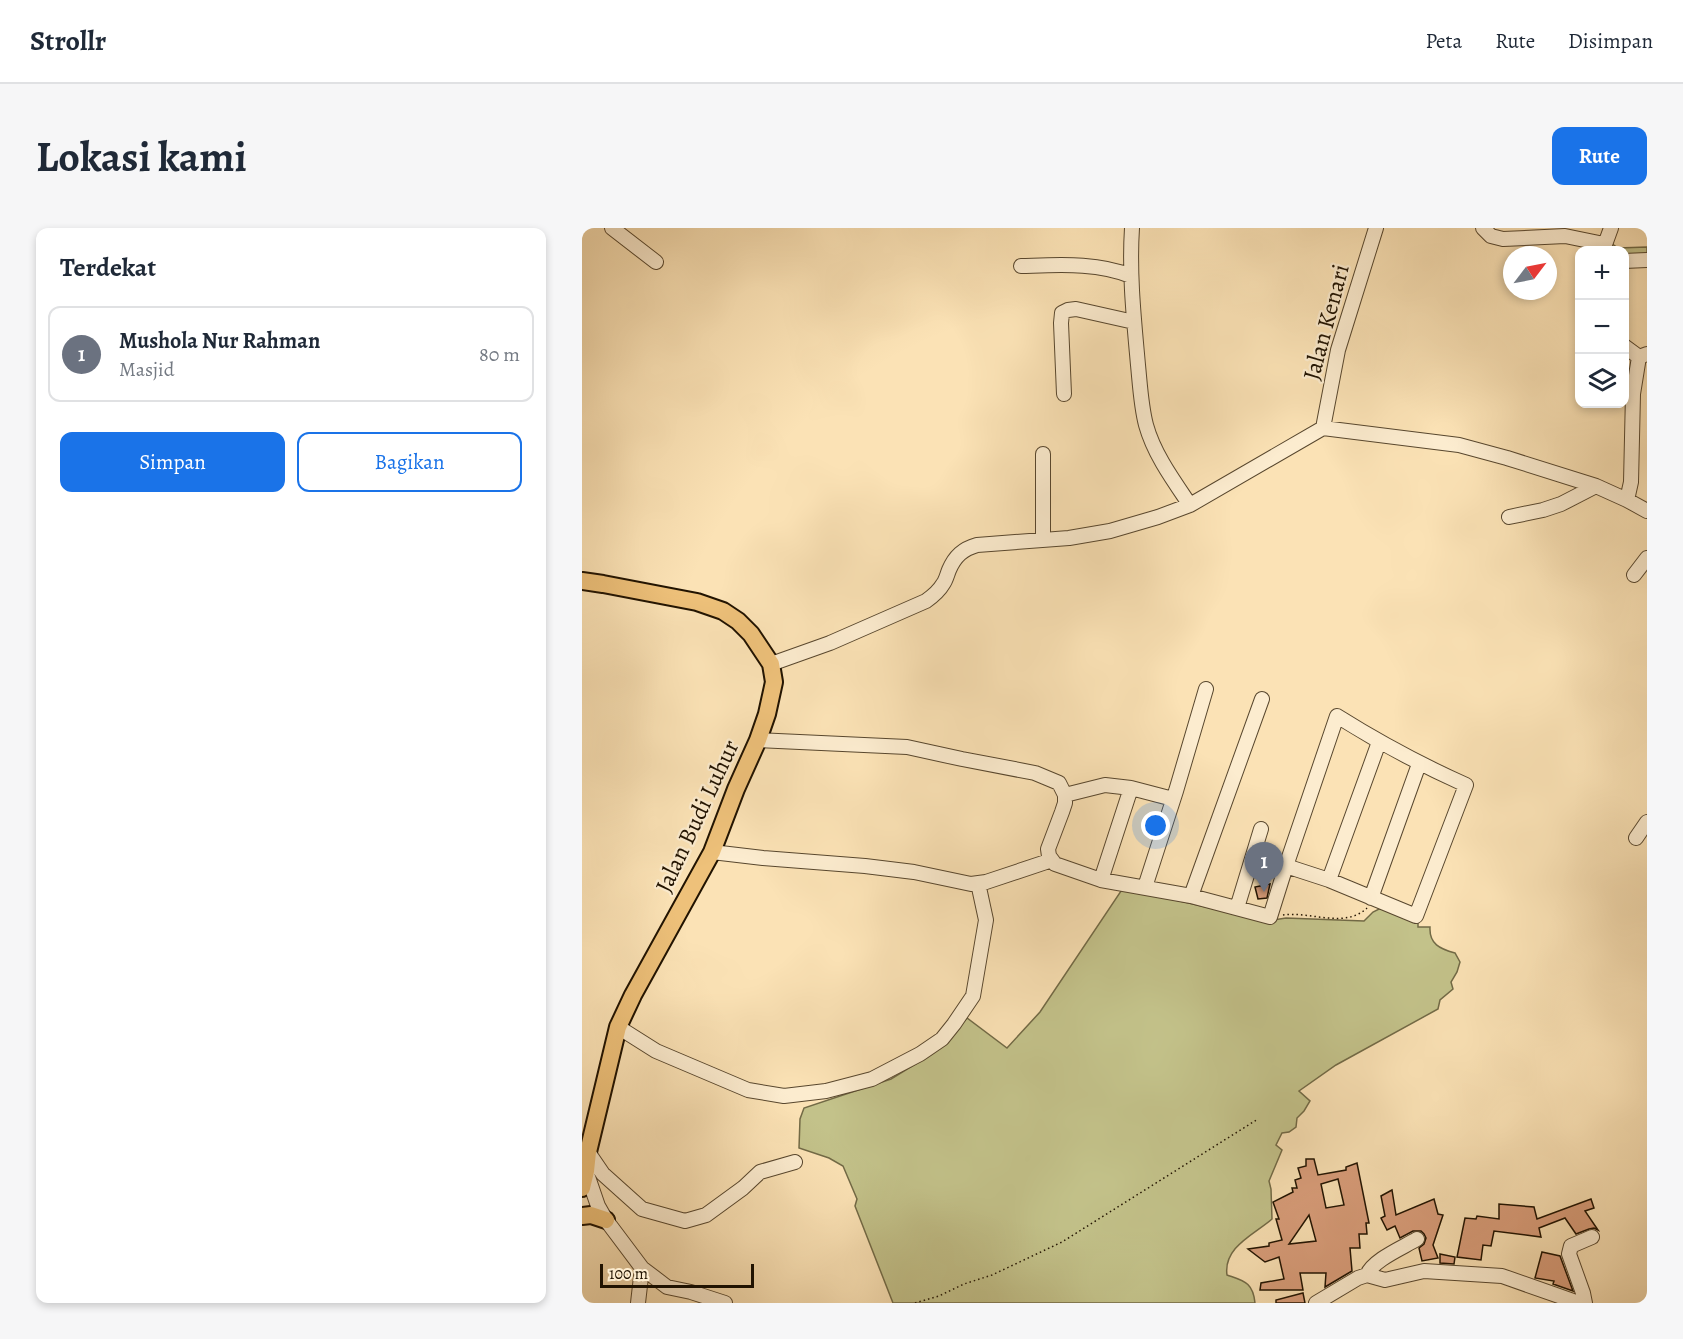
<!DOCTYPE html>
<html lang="id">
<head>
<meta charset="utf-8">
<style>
  :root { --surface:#fff; --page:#f6f6f7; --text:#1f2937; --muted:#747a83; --line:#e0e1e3; --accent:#1a73e8 }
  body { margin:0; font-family:Alegreya,serif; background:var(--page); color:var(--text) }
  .controls { position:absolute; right:18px; top:18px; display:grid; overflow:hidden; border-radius:12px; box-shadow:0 3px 9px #0003 }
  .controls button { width:54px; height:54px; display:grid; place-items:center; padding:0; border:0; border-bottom:2px solid var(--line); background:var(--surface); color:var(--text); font:30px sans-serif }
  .compass { position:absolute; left:921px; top:18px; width:54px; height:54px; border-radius:50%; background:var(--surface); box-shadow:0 3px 9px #0003; rotate:58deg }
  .scale { position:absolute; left:18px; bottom:15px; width:154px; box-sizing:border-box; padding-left:6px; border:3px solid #211301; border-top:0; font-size:16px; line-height:21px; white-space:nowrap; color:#211301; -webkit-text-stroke:4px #fceccf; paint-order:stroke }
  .you { position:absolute; left:574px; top:598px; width:21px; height:21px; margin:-15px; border:4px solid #fff; border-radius:50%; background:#1a73e8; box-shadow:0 0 0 9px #1a73e833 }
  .badge { display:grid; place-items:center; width:39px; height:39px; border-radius:50%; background:var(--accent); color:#fff; font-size:20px; font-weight:700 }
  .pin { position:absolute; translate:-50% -50px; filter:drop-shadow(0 2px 3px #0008) }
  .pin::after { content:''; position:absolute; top:32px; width:21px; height:18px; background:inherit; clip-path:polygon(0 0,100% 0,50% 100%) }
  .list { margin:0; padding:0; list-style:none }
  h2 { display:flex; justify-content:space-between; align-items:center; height:78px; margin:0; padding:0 24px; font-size:26px }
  h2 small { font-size:20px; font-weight:400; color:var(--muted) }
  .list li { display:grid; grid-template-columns:39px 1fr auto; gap:18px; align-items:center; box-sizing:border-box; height:96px; margin:0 12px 12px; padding:0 12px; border:2px solid var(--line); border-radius:12px }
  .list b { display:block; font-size:22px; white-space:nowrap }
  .list p { margin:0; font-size:20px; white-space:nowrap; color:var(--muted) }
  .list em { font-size:20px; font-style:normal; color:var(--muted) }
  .actions { display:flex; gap:12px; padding:18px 24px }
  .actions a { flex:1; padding:14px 0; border:2px solid var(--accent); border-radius:12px; text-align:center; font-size:21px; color:var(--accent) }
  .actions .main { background:var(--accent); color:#fff }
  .icon { flex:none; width:33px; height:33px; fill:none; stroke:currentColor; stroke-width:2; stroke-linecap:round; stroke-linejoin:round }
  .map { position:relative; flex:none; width:1065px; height:1075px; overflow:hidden; border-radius:12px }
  header { display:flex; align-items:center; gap:36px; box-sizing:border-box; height:84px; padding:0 30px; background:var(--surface); border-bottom:2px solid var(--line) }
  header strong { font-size:28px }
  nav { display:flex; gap:33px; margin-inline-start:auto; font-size:21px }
  .intro { display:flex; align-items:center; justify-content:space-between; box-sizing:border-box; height:144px; padding:0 36px }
  h1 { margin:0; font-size:42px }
  .button { padding:15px 27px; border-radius:12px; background:var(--accent); color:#fff; font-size:21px; font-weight:700 }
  main { display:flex; gap:36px; padding:0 36px }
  aside { flex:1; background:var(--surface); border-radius:12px; box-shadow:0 3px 9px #0003 }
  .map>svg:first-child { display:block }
</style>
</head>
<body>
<header>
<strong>Strollr</strong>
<nav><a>Peta</a><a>Rute</a><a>Disimpan</a></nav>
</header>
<div class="intro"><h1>Lokasi kami</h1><a class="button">Rute</a></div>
<main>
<aside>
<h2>Terdekat<small></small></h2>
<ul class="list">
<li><span class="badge" style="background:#6b7280">1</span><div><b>Mushola Nur Rahman</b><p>Masjid</p></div><em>80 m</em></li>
</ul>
<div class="actions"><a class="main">Simpan</a><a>Bagikan</a></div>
</aside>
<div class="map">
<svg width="1065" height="1075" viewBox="0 0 1065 1075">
  <rect width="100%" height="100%" fill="#fbe2b5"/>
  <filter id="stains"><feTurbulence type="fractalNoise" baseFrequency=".00333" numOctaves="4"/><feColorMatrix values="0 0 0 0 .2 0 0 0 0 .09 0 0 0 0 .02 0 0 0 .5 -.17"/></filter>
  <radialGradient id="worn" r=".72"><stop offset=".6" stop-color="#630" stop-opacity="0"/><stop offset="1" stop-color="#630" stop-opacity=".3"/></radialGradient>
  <path fill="#c3c28a" stroke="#726a46" stroke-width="1.5" d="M1029,15l7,5 29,-1v12l-22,7 -1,-16h-19z
    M541,660l144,33 19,-3 78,3 9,-9 8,-4 37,14v5h12c-1,17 10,22 25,26l5,9 -3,10 -6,10 2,7 -13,11 -2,9 -102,56 -37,26 11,10 -6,10 -7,7 -1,9 -7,5 -7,1 -6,12 6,5 -13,31 2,8 1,30c-17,15 -49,28 -45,56 17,6 26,7 28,28h-362l-38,-97 2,-7 -14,-33 -14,-8 -30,-10 1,-29 4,-11 87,-29 41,-25 35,-36 40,30 33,-36z"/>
  <path fill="#d99d7a" stroke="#211301" stroke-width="1.5" fill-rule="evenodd" d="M688,656l-3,14 -9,1 -3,-12z
    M724,931h8l4,16 28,-5v-3l11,-4 12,60h-3l1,11h-8l1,14h-10l2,23 -27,16 1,-14h-26l3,17h-43l1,-7 23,-4 -5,-22 -14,5 -17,-13 21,-3v-3l13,-3 -6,-21h3l-6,-17 20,-10 -1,-4h5l-2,-8 6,-2 -3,-10 8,-2zM756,951l6,26 -18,3 -5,-24zM727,987l7,26 -27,3z
    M810,962l4,25 38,-16 4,15 5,1 -10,30 5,13 -16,3 -3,-13 5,-4 2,-6 -2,-4 -3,-3h-8l-13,7 -5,-12 -8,4 -6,-12 4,-2 -4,-20z
    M1009,971l3,9 -9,3 13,19 -4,-2 -5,1 -13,5 -11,-16 -26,10 2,9 -47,-6 -3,15 -8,-1 -2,15 -24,-3 8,-39 11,1 1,-3 22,3v-15l35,3 3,12z
    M960,1024l18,4 13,35 -20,-7 1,-3 -19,-3z
    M858,1026l15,3 -1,7 -14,-1z
    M721,1065l2,10h-29v-3z"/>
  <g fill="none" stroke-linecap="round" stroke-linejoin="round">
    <defs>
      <path id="minor" d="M30,0l44,34
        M550,0c-3,46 2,92 6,137 2,20 3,41 8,60 8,29 27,55 44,80
        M901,0l8,8 12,3 62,-3 39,8
        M1021,22l8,-22
        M1042,33l23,-1
        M439,38c37,-1 76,-4 110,10
        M1042,118l15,11
        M482,166l-3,-71 1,-10 6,-3 8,-1 58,13
        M741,200l15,-78 38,-122
        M461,226v86
        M1045,272l4,-18 2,-88 6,-37 8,-3
        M927,289l34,-7 18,-6 35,-18
        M1052,347l13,-17
        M189,436l59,-21 96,-42c7,-5 13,-10 17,-17 3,-4 4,-9 6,-14 6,-14 14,-21 28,-25l92,-7 41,-7 48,-14 32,-12 133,-77 136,17 48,13 89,28 31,14 20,11
        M176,512l149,7 55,12 73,14 24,10 6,12v8l-3,9 -14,37 1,7 6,8 46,16 90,16 79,21 16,-51 51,-150c43,27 82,48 129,69l-50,131 -87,-36 -43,-14
        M483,567l40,-10 26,3
        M1054,610l11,-16
        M130,624l51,6 102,8 49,6 57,12 15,-2 66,-22
        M519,652l30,-92 42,11
        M747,652l50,-138
        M563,659l31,-96 30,-102
        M609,668l71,-197
        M789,670l48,-134
        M655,680l24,-79
        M36,799l38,24 92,39 36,6 42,-5 46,-12 48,-25 22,-15 12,-15 19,-28 13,-76 -8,-37
        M6,924l15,22 39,35 43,12 21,-6 37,-27 17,-16 35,-10
        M4,943l12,35 8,14 36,48 25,19 24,5 34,11
        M785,1047c6,-15 35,-27 50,-36
        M56,1075l4,-35
        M734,1075l42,-25 9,-3 18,5 39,-9 78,5 77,27
        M1003,1075l-2,-10 -14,-39 2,-8 21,-9"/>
      <path id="major" d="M0,353l21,3 94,18 26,9 15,10 13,13 20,30 3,18 -7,32 -9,26 -22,49 -24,63 -79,143 -15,32 -30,125 -2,19 -4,17
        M0,988l9,-1 15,5"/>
    </defs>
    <use href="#minor" stroke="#58472e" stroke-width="16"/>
    <use href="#major" stroke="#211301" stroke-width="20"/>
    <path stroke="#211301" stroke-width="1.5" stroke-dasharray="1.5 3" stroke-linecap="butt" d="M701,687c27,-4 62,14 84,-7
      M333,1075l24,-7 25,-12 28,-9 70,-33 196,-123"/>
    <use href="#minor" stroke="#fceccf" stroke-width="14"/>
    <use href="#major" stroke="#eec17a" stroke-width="16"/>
  </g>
  <g text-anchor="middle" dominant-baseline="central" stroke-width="4.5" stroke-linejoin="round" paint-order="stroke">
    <g font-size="24" fill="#211301" stroke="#fceccf">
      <text transform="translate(744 94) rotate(-75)">Jalan Kenari</text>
      <text transform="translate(115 588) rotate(-65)">Jalan Budi Luhur</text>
    </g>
  </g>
  <rect width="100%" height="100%" filter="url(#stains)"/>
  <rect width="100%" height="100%" fill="url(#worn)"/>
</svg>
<div class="controls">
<button>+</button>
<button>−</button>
<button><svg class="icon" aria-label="layers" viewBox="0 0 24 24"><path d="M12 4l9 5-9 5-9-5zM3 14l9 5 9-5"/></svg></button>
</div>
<svg class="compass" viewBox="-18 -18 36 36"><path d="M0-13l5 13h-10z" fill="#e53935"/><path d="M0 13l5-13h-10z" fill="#747a83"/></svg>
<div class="scale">100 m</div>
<div class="you"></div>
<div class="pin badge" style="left:682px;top:664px;background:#6b7280">1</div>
</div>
</main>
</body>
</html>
